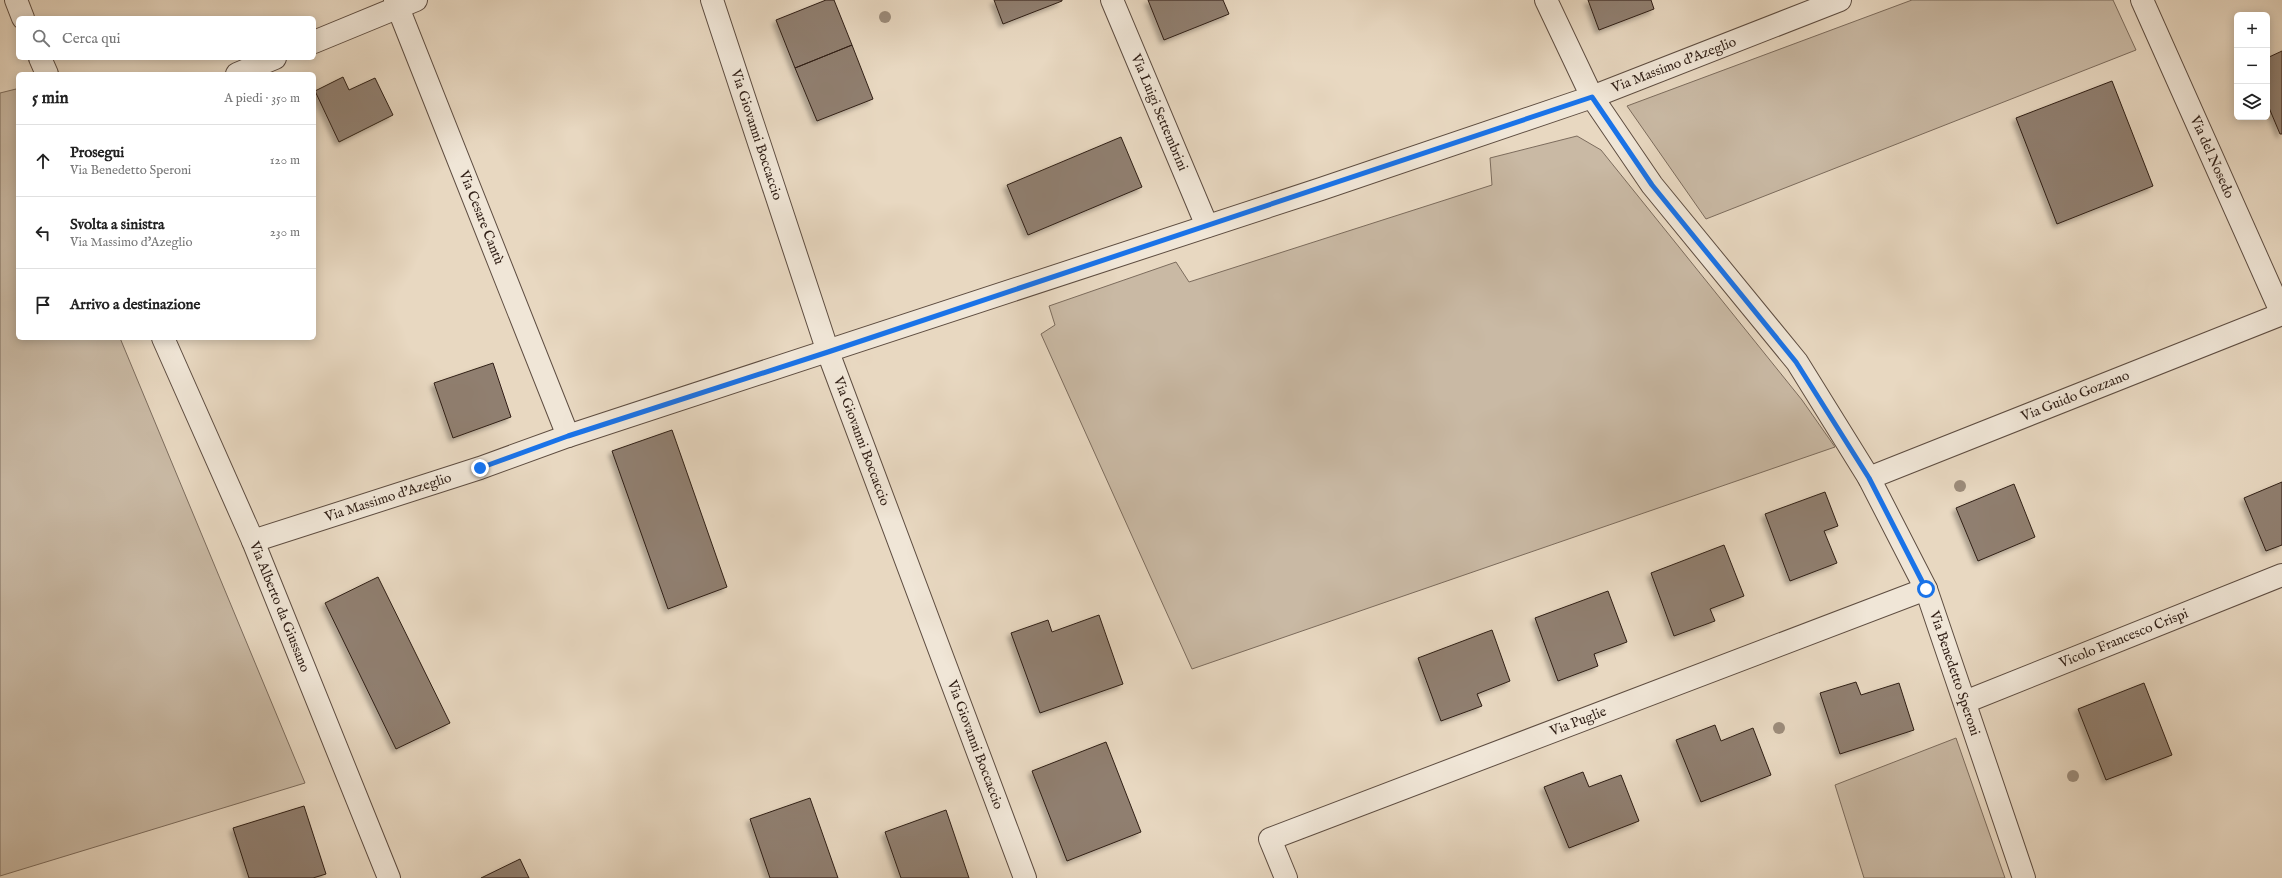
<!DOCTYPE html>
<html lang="it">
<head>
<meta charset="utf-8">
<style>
  :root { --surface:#fff; --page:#f6f6f6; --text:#222; --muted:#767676; --line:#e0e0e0 }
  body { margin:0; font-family:"IM FELL English",serif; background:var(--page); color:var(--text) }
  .controls { position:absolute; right:12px; top:12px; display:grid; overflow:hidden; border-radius:6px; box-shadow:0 2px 10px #0003 }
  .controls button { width:36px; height:36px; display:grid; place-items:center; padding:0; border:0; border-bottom:1px solid var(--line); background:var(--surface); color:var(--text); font:20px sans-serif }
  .stop { position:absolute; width:12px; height:12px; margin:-9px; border:3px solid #1a73e8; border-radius:50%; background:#fff }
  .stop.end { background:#1a73e8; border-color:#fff; box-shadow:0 1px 4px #0008 }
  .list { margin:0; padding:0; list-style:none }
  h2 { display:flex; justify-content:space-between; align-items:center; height:52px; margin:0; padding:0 16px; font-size:17px }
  h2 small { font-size:13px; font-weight:400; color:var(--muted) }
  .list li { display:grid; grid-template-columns:26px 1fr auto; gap:12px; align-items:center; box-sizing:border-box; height:72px; padding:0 16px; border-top:1px solid var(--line) }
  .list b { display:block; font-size:15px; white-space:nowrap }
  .list p { margin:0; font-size:13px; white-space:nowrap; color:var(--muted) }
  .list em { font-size:13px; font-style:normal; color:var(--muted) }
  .icon { flex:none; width:22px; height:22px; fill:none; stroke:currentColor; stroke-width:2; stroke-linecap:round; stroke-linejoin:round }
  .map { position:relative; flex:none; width:2282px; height:878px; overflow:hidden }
  .search { position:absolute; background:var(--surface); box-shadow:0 2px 10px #0003; left:16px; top:16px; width:300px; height:44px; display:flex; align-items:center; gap:10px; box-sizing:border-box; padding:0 14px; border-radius:6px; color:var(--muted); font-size:15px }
  .panel { position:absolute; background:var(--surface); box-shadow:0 2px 10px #0003; left:16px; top:72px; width:300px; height:268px; border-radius:6px }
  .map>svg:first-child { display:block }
</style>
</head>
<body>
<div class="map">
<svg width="2282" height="878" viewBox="0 0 2282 878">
  <defs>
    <filter id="shadow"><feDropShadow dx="-3.5" dy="3.5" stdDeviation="2" flood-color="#0004"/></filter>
  </defs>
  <rect width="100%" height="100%" fill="#e8d8c1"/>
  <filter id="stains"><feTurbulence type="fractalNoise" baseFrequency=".005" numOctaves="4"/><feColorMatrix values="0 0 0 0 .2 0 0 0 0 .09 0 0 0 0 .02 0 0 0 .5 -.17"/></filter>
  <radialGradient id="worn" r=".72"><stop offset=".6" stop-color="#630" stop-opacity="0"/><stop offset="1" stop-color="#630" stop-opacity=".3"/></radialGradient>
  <path fill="#c9b9a4" stroke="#7c6c5d" d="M1912,0h201l23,50 -430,169 -79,-113z
    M16,89l2,5v244h102l185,445 -305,93v-783z
    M1577,136l24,14 201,250 33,47 -643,222 -151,-335 14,-9 -6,-19 127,-44 13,20 303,-97 -2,-27z
    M1956,738l49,140h-141l-29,-93z"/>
  <path fill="#907f6f" stroke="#301f16" filter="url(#shadow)" d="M826,0h8l18,45 -57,23 -19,-48z
    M994,0h68v1l-59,23z
    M1148,0h75l6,14 -65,26z
    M1588,0h63l3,9 -55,21z
    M852,45l21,54 -56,22 -22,-53z
    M2282,51v83h-2l-13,-31v-45z
    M343,77l6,13 26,-12 18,37 -54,27 -24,-51z
    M2112,81l41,105 -96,38 -41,-106z
    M1121,137l21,50 -114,48 -21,-50z
    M493,363l18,54 -58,21 -19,-55z
    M672,430l55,157 -59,22 -56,-158z
    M2282,482v63l-16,6 -22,-53z
    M2014,484l21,53 -57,24 -22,-53z
    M1825,492l13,34 -14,5 13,32 -47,18 -25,-67z
    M1724,545l20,51 -34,13 5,12 -41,15 -23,-63z
    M378,577l72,146 -54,26 -71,-146z
    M1608,591l19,51 -33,12 4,12 -40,15 -23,-63z
    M1099,615l24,69 -83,29 -29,-80 37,-13 4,12z
    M1492,630l18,51 -33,13 5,12 -41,15 -23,-63z
    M1856,682l5,13 38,-12 15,47 -74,24 -20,-61z
    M2144,683l28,72 -66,25 -28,-71z
    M1715,725l6,16 32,-13 18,47 -70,27 -25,-62z
    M1106,742l35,90 -74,29 -35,-90z
    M1583,772l6,15 32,-12 18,46 -70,27 -25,-61z
    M810,798l28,80h-68l-20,-59z
    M304,806l22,68 -13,4h-64l-16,-50z
    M946,810l23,68h-68l-16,-46z
    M520,859l9,19h-48z"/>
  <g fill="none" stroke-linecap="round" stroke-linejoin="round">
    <defs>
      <g id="minor">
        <path id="s1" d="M395,0l173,436"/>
        <path id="s2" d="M712,0l116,352 197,526"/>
        <path id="s3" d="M1112,0l95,226"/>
        <path id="s4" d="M1840,0l-248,97 60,88 145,177 72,116 57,111 98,289"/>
        <path id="s5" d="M2142,0l140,314"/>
        <path d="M314,42l102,-42"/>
        <path d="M237,74l38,-16"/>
        <path id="s6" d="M1869,478l413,-164"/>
        <path id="s7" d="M1965,702l317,-127"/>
        <path id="s8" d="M1286,878l-16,-39 656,-250"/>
      </g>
      <g id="tertiary">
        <path d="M16,0l7,18"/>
        <path d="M40,58l7,16"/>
        <path id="s9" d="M163,338l90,203 136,337"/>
        <path id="s10" d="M253,541l227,-73 88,-32 753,-247 271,-92 -46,-97"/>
      </g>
    </defs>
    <use href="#minor" stroke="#5e4d41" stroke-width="24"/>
    <use href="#tertiary" stroke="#5e4d41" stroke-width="24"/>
    <use href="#minor" stroke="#f0e6d7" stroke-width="22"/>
    <use href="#tertiary" stroke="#f0e6d7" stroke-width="22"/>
  </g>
  <g fill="#9c8c7b">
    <circle cx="885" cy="17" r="6"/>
    <circle cx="1960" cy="486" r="6"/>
    <circle cx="1779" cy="728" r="6"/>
    <circle cx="2073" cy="776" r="6"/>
  </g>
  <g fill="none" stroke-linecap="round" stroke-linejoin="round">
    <path stroke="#1a73e8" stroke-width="5" d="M480,468l88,-32 260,-84 764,-255 60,88 144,177 73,116 57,111"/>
  </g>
  <g text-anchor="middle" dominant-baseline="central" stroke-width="3" stroke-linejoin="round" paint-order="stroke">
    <g font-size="14" fill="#301f16" stroke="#f0e6d7">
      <text transform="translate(1674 65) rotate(-21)">Via Massimo d'Azeglio</text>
      <text stroke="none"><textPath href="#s3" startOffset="122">Via Luigi Settembrini</textPath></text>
      <text stroke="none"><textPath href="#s2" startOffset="142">Via Giovanni Boccaccio</textPath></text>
      <text stroke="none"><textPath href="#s5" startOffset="172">Via del Nosedo</textPath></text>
      <text stroke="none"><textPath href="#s1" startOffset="234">Via Cesare Cantù</textPath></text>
      <text stroke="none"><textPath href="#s6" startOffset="222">Via Guido Gozzano</textPath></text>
      <text stroke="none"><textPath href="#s2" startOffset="466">Via Giovanni Boccaccio</textPath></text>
      <text stroke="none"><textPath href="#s10" startOffset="142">Via Massimo d'Azeglio</textPath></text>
      <text stroke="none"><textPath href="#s9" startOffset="293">Via Alberto da Giussano</textPath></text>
      <text stroke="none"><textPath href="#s7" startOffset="171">Vicolo Francesco Crispi</textPath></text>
      <text stroke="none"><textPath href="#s4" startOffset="952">Via Benedetto Speroni</textPath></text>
      <text stroke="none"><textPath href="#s8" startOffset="372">Via Puglie</textPath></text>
      <text stroke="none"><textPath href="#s2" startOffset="790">Via Giovanni Boccaccio</textPath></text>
    </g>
  </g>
  <rect width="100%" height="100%" filter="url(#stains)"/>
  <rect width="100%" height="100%" fill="url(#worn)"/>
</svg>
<div class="controls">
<button>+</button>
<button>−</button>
<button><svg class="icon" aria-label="layers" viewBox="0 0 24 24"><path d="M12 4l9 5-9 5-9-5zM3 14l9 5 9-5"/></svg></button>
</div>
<div class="stop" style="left:1926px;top:589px"></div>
<div class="stop end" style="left:480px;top:468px"></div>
<div class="search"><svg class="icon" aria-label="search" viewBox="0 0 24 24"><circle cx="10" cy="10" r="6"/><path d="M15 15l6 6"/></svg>Cerca qui</div>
<section class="panel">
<h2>5 min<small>A piedi · 350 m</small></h2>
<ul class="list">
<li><svg class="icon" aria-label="ahead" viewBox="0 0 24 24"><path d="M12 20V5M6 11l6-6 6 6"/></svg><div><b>Prosegui</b><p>Via Benedetto Speroni</p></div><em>120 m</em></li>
<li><svg class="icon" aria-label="left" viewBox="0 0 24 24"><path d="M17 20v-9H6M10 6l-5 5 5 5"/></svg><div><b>Svolta a sinistra</b><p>Via Massimo d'Azeglio</p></div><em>230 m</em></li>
<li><svg class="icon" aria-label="arrive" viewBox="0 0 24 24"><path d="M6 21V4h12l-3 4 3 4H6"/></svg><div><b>Arrivo a destinazione</b></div></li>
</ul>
</section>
</div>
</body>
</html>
